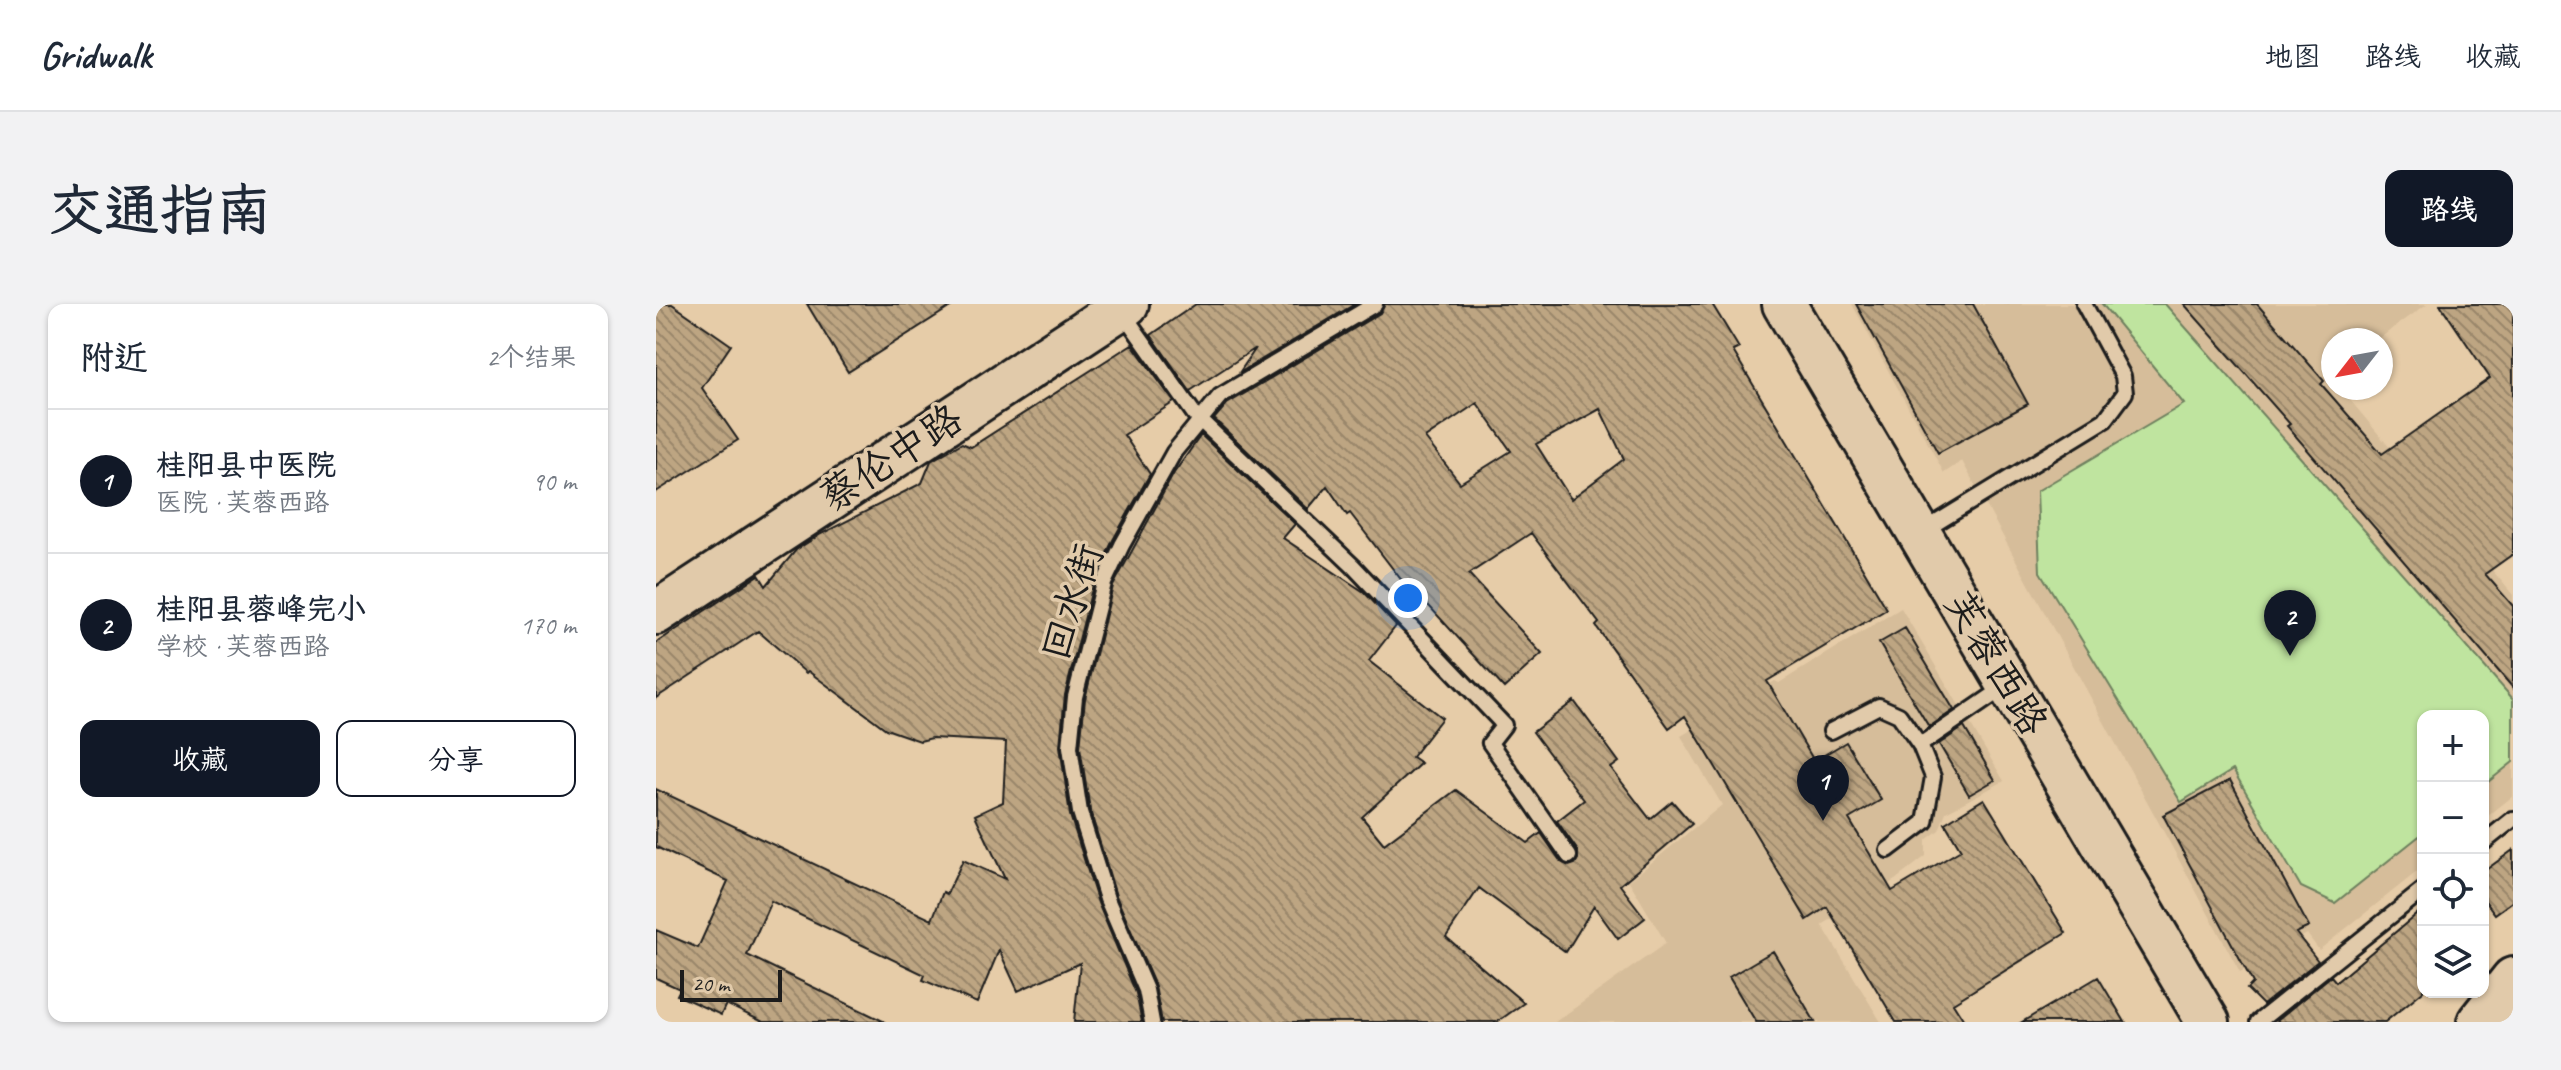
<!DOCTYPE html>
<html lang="zh">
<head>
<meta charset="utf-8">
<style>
  :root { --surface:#fff; --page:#f2f2f3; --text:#1f2937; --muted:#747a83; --line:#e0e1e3; --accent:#111827 }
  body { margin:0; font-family:Caveat,"LXGW WenKai TC",sans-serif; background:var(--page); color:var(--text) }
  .controls { position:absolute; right:24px; bottom:24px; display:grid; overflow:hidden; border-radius:16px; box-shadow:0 2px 6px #0004 }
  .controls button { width:72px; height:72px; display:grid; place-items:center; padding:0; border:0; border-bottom:2px solid var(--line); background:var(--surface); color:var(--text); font:40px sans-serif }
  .compass { position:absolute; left:1665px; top:24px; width:72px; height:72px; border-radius:50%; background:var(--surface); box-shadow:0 2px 6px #0004; rotate:239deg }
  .scale { position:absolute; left:24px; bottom:20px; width:102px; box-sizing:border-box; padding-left:8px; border:4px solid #1c1c1c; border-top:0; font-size:22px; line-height:28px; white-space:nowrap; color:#1c1c1c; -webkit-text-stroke:6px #e1caaa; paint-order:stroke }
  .you { position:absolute; left:752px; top:294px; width:28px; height:28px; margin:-20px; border:6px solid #fff; border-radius:50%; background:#1a73e8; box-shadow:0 0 0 12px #1a73e833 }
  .badge { display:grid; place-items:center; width:52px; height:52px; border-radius:50%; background:var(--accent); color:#fff; font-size:26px; font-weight:700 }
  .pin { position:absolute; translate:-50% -66px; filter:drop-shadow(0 2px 4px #0008) }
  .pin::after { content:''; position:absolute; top:42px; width:28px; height:24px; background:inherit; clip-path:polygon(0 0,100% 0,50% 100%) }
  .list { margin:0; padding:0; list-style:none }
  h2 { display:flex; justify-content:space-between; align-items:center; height:104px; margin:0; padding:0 32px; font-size:34px }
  h2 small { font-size:26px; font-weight:400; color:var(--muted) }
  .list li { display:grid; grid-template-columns:52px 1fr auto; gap:24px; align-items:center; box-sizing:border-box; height:144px; padding:0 32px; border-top:2px solid var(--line) }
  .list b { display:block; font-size:30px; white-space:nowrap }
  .list p { margin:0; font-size:26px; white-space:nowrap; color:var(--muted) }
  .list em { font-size:26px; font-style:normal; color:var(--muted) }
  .actions { display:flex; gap:16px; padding:24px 32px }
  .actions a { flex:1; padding:18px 0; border:2px solid var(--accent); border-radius:16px; text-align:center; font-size:28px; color:var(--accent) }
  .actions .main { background:var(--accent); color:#fff }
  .icon { flex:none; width:44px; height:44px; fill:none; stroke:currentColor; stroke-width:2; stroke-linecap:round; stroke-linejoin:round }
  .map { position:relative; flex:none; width:1857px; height:718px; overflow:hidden; border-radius:16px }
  header { display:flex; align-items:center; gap:48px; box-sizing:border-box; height:112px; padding:0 40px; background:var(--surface); border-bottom:2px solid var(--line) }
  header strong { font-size:38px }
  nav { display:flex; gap:44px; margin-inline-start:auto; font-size:28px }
  .intro { display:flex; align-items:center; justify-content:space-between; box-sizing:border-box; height:192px; padding:0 48px }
  h1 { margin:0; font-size:56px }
  .button { padding:20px 36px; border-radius:16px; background:var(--accent); color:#fff; font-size:28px; font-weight:700 }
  main { display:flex; gap:48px; padding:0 48px }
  aside { flex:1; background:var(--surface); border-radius:16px; box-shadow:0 2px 6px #0004 }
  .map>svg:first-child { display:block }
</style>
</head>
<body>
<header>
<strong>Gridwalk</strong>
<nav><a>地图</a><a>路线</a><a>收藏</a></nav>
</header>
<div class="intro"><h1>交通指南</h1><a class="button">路线</a></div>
<main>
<aside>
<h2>附近<small>2个结果</small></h2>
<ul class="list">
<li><span class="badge">1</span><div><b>桂阳县中医院</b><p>医院 · 芙蓉西路</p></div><em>90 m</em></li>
<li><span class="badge">2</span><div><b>桂阳县蓉峰完小</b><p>学校 · 芙蓉西路</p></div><em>170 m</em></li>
</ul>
<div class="actions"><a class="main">收藏</a><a>分享</a></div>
</aside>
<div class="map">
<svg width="1857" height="718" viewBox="0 0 1857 718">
  <defs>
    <pattern id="building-back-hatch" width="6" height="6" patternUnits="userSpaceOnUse" patternTransform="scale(2)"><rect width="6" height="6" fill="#bda582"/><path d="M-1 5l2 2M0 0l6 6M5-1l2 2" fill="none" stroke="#99866a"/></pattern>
  </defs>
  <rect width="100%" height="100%" fill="#e6cca8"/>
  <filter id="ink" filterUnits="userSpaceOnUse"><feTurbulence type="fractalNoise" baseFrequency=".0125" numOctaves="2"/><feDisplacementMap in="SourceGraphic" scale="16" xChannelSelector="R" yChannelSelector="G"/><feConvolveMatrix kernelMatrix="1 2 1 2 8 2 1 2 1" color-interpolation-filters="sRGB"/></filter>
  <g filter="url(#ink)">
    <path fill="#d6bd9a" d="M1196,0h575l-50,36h-44v32l-4,3 4,5v8h7l173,207v201l-30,24v-104h-60v151l-104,83 -12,-16 -67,38 -278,-511 -18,12z
      M1245,304l103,173 -58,31 -7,18 -13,10v16l-31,24 -73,45 59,97h-326l111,-79 -37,-62 93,-76 -41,-69 94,-55 4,2z"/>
    <path fill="#bfe49f" stroke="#6e805e" stroke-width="2" d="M1446,0h63l348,395v63l-30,24v-70h-60v117l-88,70 -34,-16 -68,-117 -52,32 -141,-230 -3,-81 147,-87z"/>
    <path fill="url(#building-back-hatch)" stroke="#1c1c1c" stroke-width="2" fill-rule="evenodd" d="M0,0h16l59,41 -29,43 36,52 -82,52z
      M151,0h148l-107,68z
      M540,0h159l-116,69 17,-25 -66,43 -39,-56z
      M729,0h327l27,44 -6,3 154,258 -120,72 47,80 32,-19 35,58 -32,19 43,72 69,-41 -16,-27 39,-24 82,134 -113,70 12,19h-69l-69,-115 -20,13 -122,-204 -16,12 -73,-102 3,-3 -68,-90 -62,41 73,80 -38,34 -85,-93 -3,4 -66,-86 -3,2 -20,-29 -19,23 -94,-90 13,-15 153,-91zM821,99l34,48 -51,32 -35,-45zM944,105l24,50 -53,40 -35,-55z
      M1200,0h117l55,100 -90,49z
      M1528,0h73l67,77 -3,3 61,70 108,-76 -50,-74h73v250l-28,20 28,32v82l-226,-262 3,-2z
      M476,40l42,58 -50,33 26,39 -37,66 -19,41 -29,114 -5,51 10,69 28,88 38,90 6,29h-68l6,-59 -62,28 -19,-41 -22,53 -54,-23 2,-5 -154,-74 -24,54 138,67h-122l-37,-18 -5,11 -44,-20 3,-6 -24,-11v-48l42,18 30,-67 -72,-34v-58l276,131 11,-28 4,2 16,-34 42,19 -30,-64 28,-13 3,-60 -74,-4 -12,3 -34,-12 -78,-58 -2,2 -48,-42 -102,67v-55l103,-68 7,11 30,-36 25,-16 101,-51 9,-22 31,-18 9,4z
      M545,131l94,89 -12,14 81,54 32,34 -27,35 73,57 -30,39 9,6 -59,54 22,27 72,-54 72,53 13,-10 20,29 8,4 6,-2 3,-5v-8l-21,-30 27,-21 -51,-68 41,-31 45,61 -8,6 39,51 22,-18 20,23 -72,61 25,33 -27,21 -24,-33 -28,46 -87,-64 -33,49 78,66 -27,19h-335l-7,-36 -39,-90 -26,-86 -10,-63 5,-48 28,-113 61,-113z
      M1249,324l49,82 -25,17 -50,-84z
      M1308,423l31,53 -26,15 -30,-51z
      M1574,476l79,147 -13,6 22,28 -55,44 -16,-16 6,-6 -90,-168z
      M1857,546v51l-18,13 -12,-16v-26z
      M1767,605v82l-38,31h-106l-2,-2 54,-44 5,6z
      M1117,647l42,71h-59l-27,-45z
      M1442,673l27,45h-103z"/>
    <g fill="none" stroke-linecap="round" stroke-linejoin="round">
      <defs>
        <path id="lane" d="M467,9l72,102 158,151 151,159 -14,18 79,113
          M1267,227l182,-111 20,-27 -2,-17 -39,-72
          M1175,427l48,-25 20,9 21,30
          M1827,539l30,-24
          M1232,546l37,-28 8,-45 -13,-32 85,-58
          M496,718l-6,-32 -39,-91 -27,-87 -10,-65 5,-50 29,-114 18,-38 52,-93 46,-56 155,-92
          M1602,718l165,-132"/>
        <path id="secondary" d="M1128,0l424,718
          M0,309l471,-309
          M1823,718l34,-43"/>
      </defs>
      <use href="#lane" stroke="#1c1c1c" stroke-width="20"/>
      <use href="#secondary" stroke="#1c1c1c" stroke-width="48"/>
      <use href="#lane" stroke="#e1caaa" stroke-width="14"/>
      <use href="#secondary" stroke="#e1caaa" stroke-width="42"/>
    </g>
  </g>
  <g text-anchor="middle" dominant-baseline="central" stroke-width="7" stroke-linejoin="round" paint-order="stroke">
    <g font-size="40" fill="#1c1c1c" stroke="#e1caaa">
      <text transform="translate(235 154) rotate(-33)">蔡伦中路</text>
      <text transform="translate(416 298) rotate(-72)">回水街</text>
      <text transform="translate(1340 359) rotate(59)">芙蓉西路</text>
    </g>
  </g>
</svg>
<div class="controls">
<button>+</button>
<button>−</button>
<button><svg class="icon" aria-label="locate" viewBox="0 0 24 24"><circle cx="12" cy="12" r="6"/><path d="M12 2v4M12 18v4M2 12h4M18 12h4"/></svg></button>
<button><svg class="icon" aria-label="layers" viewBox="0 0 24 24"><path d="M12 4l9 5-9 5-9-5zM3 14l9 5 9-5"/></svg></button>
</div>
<svg class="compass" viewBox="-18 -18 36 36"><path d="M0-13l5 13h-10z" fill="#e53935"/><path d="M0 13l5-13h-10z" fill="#747a83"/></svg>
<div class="scale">20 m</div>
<div class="you"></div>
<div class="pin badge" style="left:1167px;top:517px">1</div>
<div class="pin badge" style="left:1634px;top:352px">2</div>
</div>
</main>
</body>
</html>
